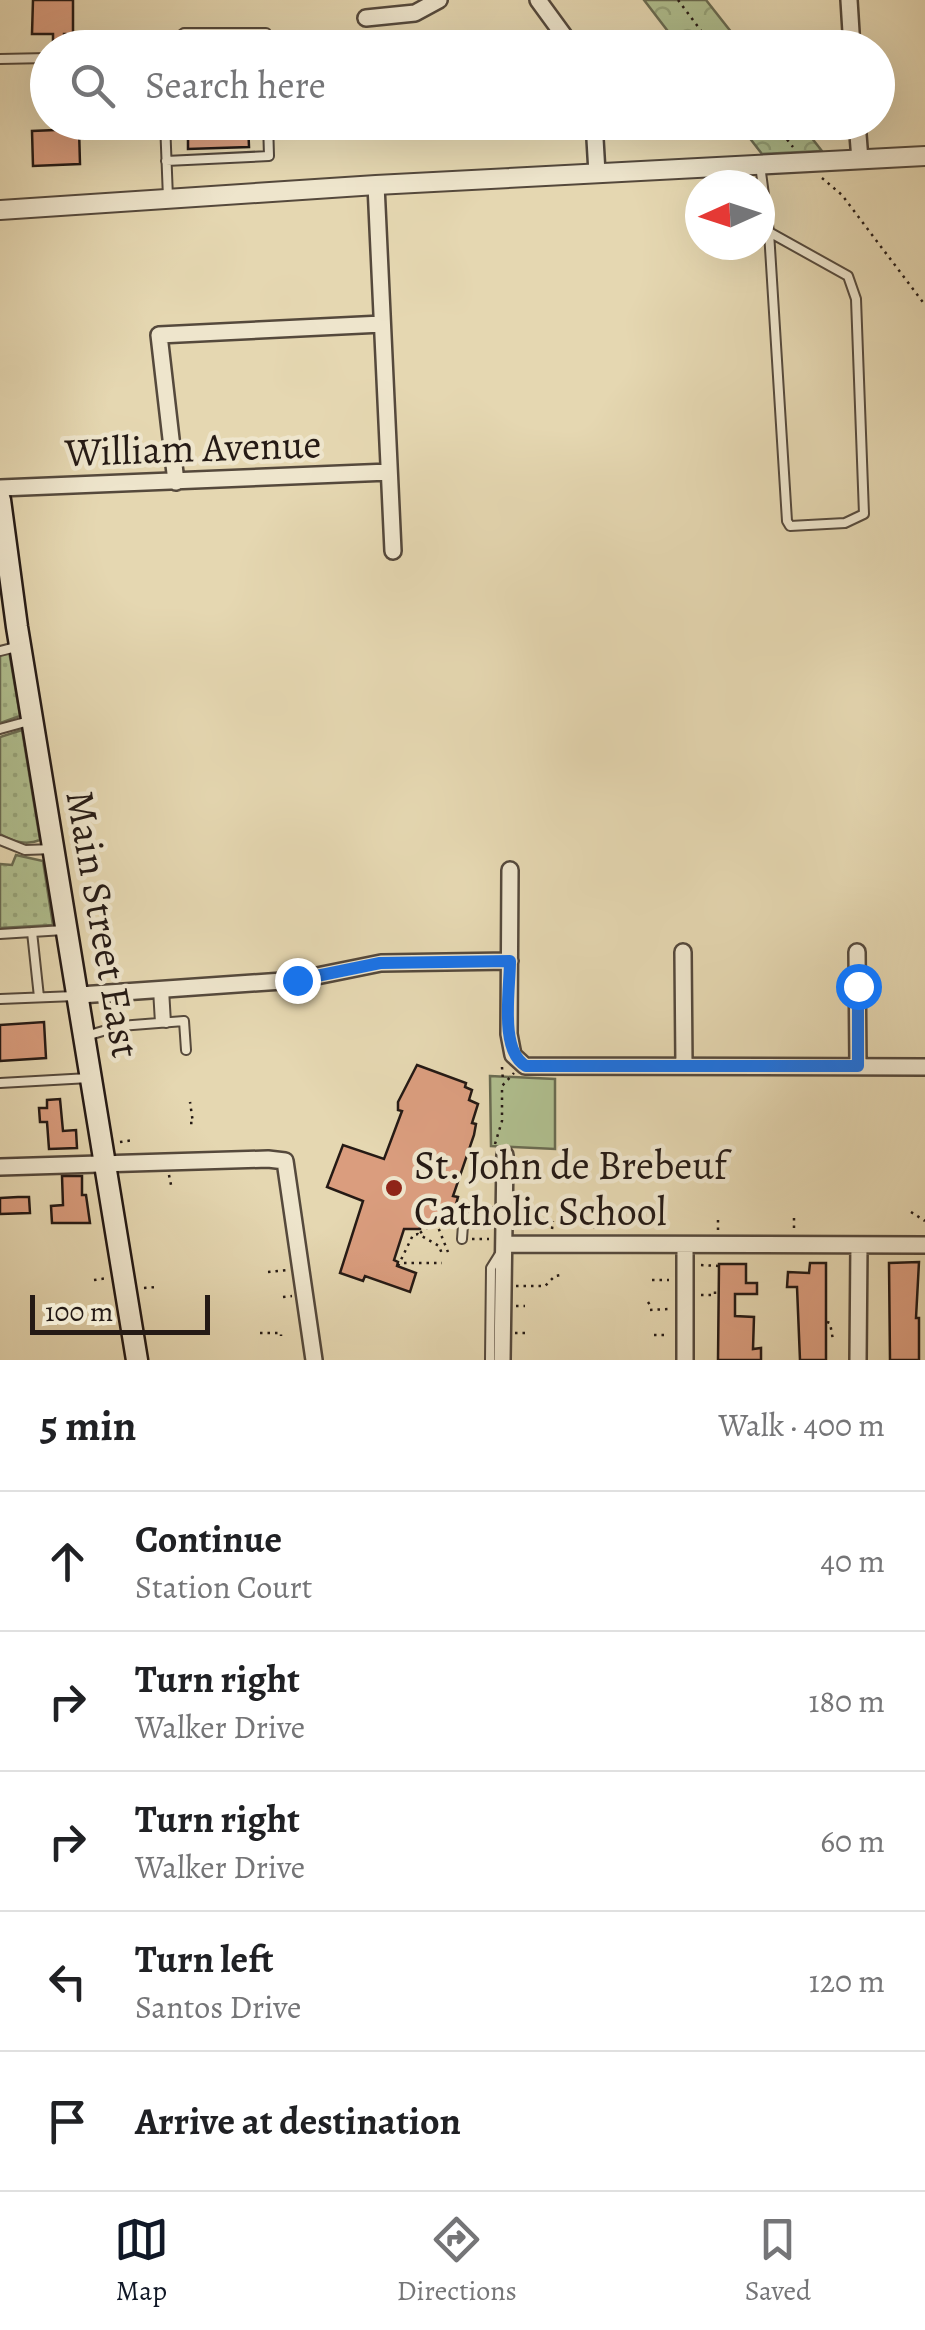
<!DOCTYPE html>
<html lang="en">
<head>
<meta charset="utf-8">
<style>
  :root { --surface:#fff; --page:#f6f6f6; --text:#202124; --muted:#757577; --line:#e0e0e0; --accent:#111827 }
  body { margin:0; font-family:Alegreya,serif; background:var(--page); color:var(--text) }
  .compass { position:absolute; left:685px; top:170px; width:90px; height:90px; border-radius:50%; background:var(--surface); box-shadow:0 10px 40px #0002; rotate:267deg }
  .scale { position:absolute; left:30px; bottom:25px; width:180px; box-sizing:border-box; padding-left:10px; border:5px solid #251a15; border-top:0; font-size:28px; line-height:35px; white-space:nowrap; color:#251a15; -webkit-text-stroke:8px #eee5cc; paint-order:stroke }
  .stop { position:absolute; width:30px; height:30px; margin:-22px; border:8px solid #1a73e8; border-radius:50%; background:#fff }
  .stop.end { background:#1a73e8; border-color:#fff; box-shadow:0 2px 10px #0008 }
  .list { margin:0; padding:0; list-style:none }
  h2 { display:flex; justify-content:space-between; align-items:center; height:130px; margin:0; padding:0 40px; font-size:42px }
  h2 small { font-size:32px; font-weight:400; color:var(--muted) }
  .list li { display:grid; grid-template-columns:65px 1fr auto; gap:30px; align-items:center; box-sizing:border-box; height:140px; padding:0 40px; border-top:2px solid var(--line) }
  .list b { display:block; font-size:38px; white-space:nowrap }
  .list p { margin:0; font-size:32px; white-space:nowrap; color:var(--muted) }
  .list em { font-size:32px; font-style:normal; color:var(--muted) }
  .icon { flex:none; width:55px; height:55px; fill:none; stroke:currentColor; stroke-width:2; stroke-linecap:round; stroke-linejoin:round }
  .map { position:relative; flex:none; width:925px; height:1360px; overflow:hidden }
  .search { position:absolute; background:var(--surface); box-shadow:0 10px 40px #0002; left:30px; right:30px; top:30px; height:110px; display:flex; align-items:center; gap:25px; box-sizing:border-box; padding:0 35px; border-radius:55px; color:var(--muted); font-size:38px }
  .sheet { height:830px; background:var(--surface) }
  nav { display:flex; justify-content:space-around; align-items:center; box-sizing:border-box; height:140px; border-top:2px solid var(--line); background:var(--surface); font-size:28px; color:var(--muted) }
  nav a { display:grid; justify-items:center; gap:5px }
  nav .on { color:var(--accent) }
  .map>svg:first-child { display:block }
</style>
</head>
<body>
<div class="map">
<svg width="925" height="1360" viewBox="0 0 925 1360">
  <defs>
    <pattern id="grass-dots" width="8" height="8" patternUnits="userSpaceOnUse" patternTransform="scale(2.5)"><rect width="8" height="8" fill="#b0bf8f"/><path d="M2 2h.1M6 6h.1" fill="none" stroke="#97a47a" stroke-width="1.8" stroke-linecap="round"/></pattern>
    <pattern id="forest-crowns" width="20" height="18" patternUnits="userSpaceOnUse" patternTransform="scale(2.5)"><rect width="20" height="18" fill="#b0bf8f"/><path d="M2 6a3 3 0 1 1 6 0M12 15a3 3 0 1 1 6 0" fill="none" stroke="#97a47a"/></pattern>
  </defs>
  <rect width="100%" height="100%" fill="#e5d7b1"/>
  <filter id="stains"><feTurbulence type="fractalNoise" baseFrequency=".002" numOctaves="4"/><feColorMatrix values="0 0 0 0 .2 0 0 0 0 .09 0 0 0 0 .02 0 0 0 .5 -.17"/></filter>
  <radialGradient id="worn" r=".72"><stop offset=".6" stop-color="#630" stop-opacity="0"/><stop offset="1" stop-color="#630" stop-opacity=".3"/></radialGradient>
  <path fill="url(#grass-dots)" stroke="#6a6c52" stroke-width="2.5" d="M9,651l11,65 -20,7v-71z
    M22,730l18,110c-15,6 -27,1 -40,-6v-97z
    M16,855l27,6 10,64 -53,3v-64l12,1z"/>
  <path fill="url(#forest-crowns)" stroke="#6a6c52" stroke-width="2.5" d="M644,0h62l37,47h-63z
    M738,123h62l22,28 -60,3z"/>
  <path fill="#b0bf8f" stroke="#6a6c52" stroke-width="2.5" d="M490,1076l65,3v70l-64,-3z"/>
  <path fill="#da9d7e" stroke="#251a15" stroke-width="2.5" d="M33,0h40v34h-9v9h-11v-9h-21z
    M188,122h60l1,25 -61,2z
    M79,129l1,35 -47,2 -1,-35z
    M44,1022l2,36 -46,3v-36z
    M417,1065l49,18 -1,4 7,3 -3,10 9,4 -6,19 4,1 -2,11 -21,61 5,1 -5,18 -5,-3 -12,10 -16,3v4h-16l-10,31 4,2 -1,4 19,7 -6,19 -45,-16 -2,5 -23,-8 23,-72 -36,-14 16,-42 41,14 18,-48 -4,-1v-8z
    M60,1099l3,32 13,-1 1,18 -28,1 -2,-27h-7l-1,-14h8v-8z
    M62,1176h20v19h4l4,28h-38l-1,-17 12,-1z
    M18,1197h11l1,16 -30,1v-16z
    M919,1262l-3,56h3v42h-29l-1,-97z
    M810,1263h16v97h-26l-3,-73h-10l1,-15 21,1z
    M719,1264h27v19h11v11h-22v22l19,1 -1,32 8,-1v12h-43z"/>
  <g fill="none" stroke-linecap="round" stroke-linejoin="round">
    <defs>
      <path id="service" d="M164,48l20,-15h82v15
        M0,59l48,-1
        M165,122l3,76
        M166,161l103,-5 -1,-34
        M760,165l9,67 18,289 3,5 55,-3 19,-9 -8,-215 -8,-23 -79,-44
        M0,651l20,-5
        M0,729l29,-8
        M0,840l25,10 29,-1
        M32,932l7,65
        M0,934l64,-4
        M158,989l2,34
        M164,989l2,34
        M0,999l75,-3
        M86,1036l34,-10 64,-5 2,29
        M0,1083l89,-5
        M462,1239l1,-14 10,-11 30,-3
        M490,1360l1,-92 10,-16"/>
      <path id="minor" d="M538,0l35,48
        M849,0l3,48
        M366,18l49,-5 24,-13
        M594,122l3,51
        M857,122l3,38
        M376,185l17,366
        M176,482l-17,-147 223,-11
        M0,488l389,-16
        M510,870l-1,164 4,21 12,11 400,1
        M683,952l1,113
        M857,952l1,114
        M80,995l217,-15 84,-17 129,-2
        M0,1167l268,-8 17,2 29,199
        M505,1244l420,1
        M502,1360l3,-205
        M685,1360v-114
        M858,1360l1,-115"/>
      <path id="tertiary" d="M0,210l376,-25 549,-29"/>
      <path id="secondary" d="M0,500l17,127 120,733"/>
    </defs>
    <use href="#service" stroke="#55493c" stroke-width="12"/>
    <use href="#minor" stroke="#55493c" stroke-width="20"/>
    <use href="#tertiary" stroke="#55493c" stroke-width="22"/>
    <use href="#secondary" stroke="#251a15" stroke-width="25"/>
    <path stroke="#251a15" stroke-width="2.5" stroke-dasharray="2.5 5" stroke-linecap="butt" d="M678,0l36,48
      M773,122l20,25
      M822,178l20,17 83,110
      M502,1067l1,14
      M190,1123h3l-3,-21
      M120,1142l14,-2
      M495,1144l7,-23v-35l12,-13
      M169,1175l2,10
      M911,1212l14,9
      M794,1218v12
      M624,1219v10
      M436,1222l12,30
      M552,1229l1,-8
      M595,1229v-9
      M718,1230v-15
      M420,1233l16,-11 17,2
      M472,1239h17
      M404,1263h38
      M701,1265l18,1
      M398,1266l15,-31 5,-1 21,12 3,8
      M268,1272l20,-2
      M94,1280l14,-2
      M652,1280h17
      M516,1286h29l10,-10 6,-1
      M144,1288l12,-1
      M701,1295h14v-8
      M283,1297l9,-1
      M648,1302l4,6
      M516,1306h9
      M650,1310l19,-1
      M827,1322l3,1 3,17
      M260,1333h21v3
      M515,1333h10
      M654,1335h15"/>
    <use href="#service" stroke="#eee5cc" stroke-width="8"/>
    <use href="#minor" stroke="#eee5cc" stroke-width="15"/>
    <use href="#tertiary" stroke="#eee5cc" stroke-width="18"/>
    <use href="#secondary" stroke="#eee5cc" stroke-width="20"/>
  </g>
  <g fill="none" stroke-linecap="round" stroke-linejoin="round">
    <path stroke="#1a73e8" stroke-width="12" d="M297,980l83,-17 130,-2c0,28 -11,90 16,105h332v-80"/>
  </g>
  <circle fill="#8f2418" stroke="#eee5cc" stroke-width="4" cx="394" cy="1188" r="10"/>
  <g text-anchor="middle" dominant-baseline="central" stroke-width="9" stroke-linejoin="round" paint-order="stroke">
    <g font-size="40" fill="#251a15" stroke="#eee5cc">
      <text transform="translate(193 448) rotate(-2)">William Avenue</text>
      <text transform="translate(103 924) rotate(80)">Main Street East</text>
    </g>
    <g font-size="40" fill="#251a15" stroke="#eee5cc" text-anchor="start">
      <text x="414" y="1165">St. John de Brebeuf<tspan x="414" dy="46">Catholic School</tspan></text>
    </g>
  </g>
  <rect width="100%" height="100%" filter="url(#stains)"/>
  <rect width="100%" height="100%" fill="url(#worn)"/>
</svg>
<svg class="compass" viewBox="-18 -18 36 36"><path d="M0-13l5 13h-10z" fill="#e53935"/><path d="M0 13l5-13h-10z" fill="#757577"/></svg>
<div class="scale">100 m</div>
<div class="stop" style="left:858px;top:986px"></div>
<div class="stop end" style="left:297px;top:980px"></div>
<div class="search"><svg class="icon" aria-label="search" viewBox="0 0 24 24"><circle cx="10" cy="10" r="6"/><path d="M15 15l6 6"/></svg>Search here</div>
</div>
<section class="sheet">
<h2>5 min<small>Walk · 400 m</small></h2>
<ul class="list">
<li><svg class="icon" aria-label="ahead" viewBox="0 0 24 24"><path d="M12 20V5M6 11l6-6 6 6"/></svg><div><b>Continue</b><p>Station Court</p></div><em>40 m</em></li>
<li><svg class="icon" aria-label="right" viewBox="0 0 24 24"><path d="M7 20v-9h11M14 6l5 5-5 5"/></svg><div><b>Turn right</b><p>Walker Drive</p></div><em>180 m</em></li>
<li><svg class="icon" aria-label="right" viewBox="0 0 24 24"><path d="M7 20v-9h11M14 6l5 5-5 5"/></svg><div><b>Turn right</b><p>Walker Drive</p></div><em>60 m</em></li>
<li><svg class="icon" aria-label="left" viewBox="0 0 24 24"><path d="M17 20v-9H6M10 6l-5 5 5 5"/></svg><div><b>Turn left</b><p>Santos Drive</p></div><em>120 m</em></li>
<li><svg class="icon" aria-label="arrive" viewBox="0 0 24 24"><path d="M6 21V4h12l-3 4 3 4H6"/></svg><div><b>Arrive at destination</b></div></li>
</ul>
</section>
<nav>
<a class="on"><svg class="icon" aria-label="map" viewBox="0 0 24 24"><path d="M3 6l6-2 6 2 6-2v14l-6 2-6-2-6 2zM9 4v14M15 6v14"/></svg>Map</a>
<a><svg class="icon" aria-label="directions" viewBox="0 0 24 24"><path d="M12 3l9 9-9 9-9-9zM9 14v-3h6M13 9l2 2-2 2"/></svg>Directions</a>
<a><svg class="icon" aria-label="saved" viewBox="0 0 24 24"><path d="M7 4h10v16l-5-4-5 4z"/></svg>Saved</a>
</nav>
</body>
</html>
